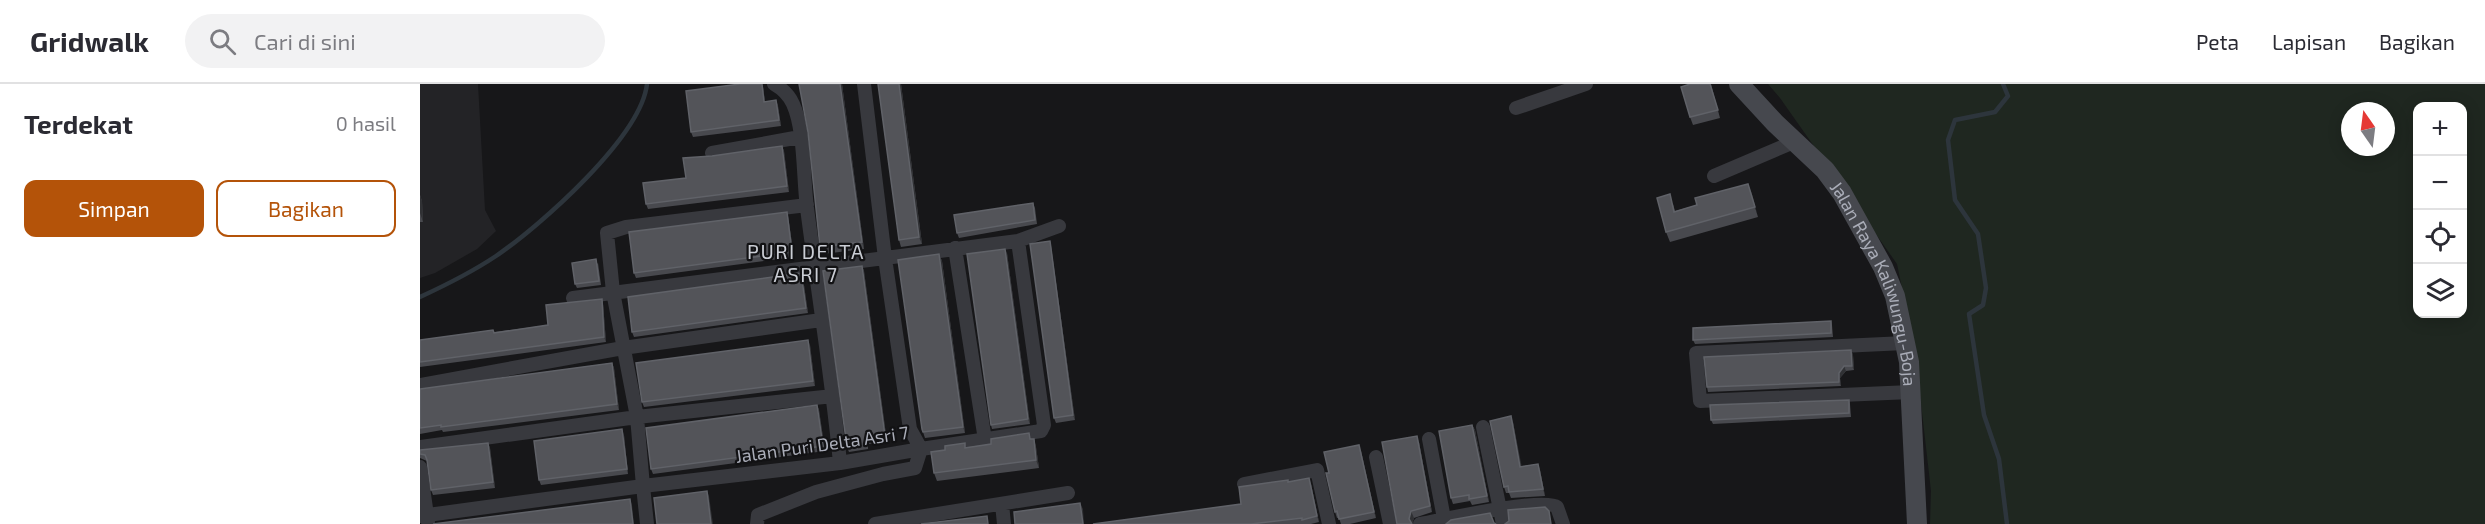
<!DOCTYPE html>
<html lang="id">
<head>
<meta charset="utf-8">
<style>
  :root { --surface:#fff; --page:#f2f2f3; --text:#2b2b33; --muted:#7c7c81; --line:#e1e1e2; --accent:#b45309 }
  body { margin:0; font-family:"Exo 2",sans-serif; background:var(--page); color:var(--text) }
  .controls { position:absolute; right:18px; top:18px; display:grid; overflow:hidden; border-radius:12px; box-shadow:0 3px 15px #0003 }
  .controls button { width:54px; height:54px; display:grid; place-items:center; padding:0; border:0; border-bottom:2px solid var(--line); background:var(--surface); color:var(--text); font:30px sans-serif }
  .compass { position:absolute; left:1921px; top:18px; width:54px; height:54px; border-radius:50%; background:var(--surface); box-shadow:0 3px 15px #0003; rotate:346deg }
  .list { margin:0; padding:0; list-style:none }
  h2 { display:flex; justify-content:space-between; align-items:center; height:78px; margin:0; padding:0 24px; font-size:26px }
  h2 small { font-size:20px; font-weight:400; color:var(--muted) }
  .actions { display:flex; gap:12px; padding:18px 24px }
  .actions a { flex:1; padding:14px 0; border:2px solid var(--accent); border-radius:12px; text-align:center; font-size:21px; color:var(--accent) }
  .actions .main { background:var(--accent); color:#fff }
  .icon { flex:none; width:33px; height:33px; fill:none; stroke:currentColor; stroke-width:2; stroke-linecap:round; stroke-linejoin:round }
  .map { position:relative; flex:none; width:2065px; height:440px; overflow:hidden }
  header { display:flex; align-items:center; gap:36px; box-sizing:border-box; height:84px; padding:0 30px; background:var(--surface); border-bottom:2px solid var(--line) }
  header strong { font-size:28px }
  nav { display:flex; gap:33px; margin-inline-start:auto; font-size:21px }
  .search { width:420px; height:54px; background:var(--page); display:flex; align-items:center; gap:15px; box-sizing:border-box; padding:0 21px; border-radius:33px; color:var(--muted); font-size:22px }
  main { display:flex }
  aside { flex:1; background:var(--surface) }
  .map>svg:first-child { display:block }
</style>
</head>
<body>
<header>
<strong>Gridwalk</strong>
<div class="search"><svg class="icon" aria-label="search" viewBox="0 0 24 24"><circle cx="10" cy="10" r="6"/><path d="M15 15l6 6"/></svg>Cari di sini</div>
<nav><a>Peta</a><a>Lapisan</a><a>Bagikan</a></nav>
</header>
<main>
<aside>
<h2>Terdekat<small>0 hasil</small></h2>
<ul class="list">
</ul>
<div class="actions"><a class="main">Simpan</a><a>Bagikan</a></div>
</aside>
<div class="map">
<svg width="2065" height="440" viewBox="0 0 2065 440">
  <rect width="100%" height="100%" fill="#171719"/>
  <path fill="#232326" d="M0,0h58l7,126 11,21 -19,18 -42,24 -15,5z"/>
  <path fill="#1f2720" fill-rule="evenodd" d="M1348,0h717v440h-555l1,-33 -16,-140 -18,-87 -117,-166zM1998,22h44v208h-44zM1930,27h36v36h-36z"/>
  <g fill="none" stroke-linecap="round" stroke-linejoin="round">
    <path stroke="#2d353c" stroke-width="4.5" d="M1583,0l5,12 -13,16 -40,8 -7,20 7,60 23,34 8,54 -3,17 -14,9 15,101 15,44 8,65
      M0,213c26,-12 52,-25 76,-41 44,-30 145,-119 151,-172"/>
    <path stroke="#38393e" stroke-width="14" d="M354,0c7,4 15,11 19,20 12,26 10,74 14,104 11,85 25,170 33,255
      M1096,24l70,-24
      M292,69l88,-16
      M1294,92l82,-35
      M535,164l30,192
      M153,214l445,-57 41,-15
      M1485,259l-209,10 4,48 211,-9
      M0,301l203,-37 198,-28
      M1063,343l20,97
      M1009,355l16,85
      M0,363l217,-30 196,-21
      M956,373l14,67
      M0,383l8,55
      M824,400l73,-14 12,54
      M582,420l2,20
      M0,432l223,-30 -6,-69 -24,-125 -6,-59 19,-6 181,-22
      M227,440l-4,-38 197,-23 81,-14 -11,-20 -25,-171 -21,-174
      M337,440l1,-9 58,-23 67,-18 32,-6 6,-19 120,-18 3,-6 -26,-184
      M455,440l193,-31
      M1000,440c21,-4 124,-27 137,-17l6,17"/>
    <path stroke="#46484e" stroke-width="20" id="s1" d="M1319,0l36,39 50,47 17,23 41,74 12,29 14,66 8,162"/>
  </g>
  <path fill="#48494e" d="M422,0l22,165 -41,5 -3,-7 -12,-115z
    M458,0h23l21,160 -21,3 -2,-7z
    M1291,0l9,34 -27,7 -3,-8z
    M343,3l2,15 11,-2 2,6 3,20 -88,11 -2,-5z
    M362,62l2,5 5,41 -141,17 -2,-5 40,-26 26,-22z
    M1328,100l10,33 -88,25 -4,-10 7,-28 2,7 22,-6z
    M0,111l2,6 1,21h-3z
    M613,119l2,5 2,16 -78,14 -2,-5z
    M367,128l1,4 6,41 -158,21 -2,-5z
    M630,157l1,5 24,174 -19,3 -2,-5z
    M587,169l23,171 -38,5 -1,-4z
    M519,170l3,7 23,172 -40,5 -3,-9z
    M178,179l3,22 -24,3 -2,-4z
    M442,182l2,5 23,171 -19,2v5l-19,3 -2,-5z
    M381,189l2,5 5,35 -174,24 -2,-5z
    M182,215l1,4 3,39 -186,25v-27l74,-8 54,-7z
    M1411,237l1,4 1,12 -138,7 -2,-4z
    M390,261l5,41 -171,21 -2,-5z
    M1431,266l2,5 1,15 -8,1 -6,7 1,8 -133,6 -1,-5z
    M192,279l2,5 5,42 -176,22 -1,-2 -22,4v-45z
    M1429,316l1,4 1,13 -138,7 -2,-4z
    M397,321l2,5 6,41 -172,23 -2,-5z
    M1093,338l8,44 17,-2 2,6 5,26 -34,2 -2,-5h-3l-2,-6z
    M1052,341l3,5 14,72 -17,3 -2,-4 -17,3 -2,-6z
    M204,351l4,39 -87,11 -2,-5z
    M614,355l2,8 3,21 -102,13 -3,-8 32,-26z
    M999,358l13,70 -18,6 -2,6h-15z
    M68,359l2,5 5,40 -62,7 -2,-5 -4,-29 -7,-3v-8z
    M941,367l15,67 -26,6h-9l-2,-6h-2l-2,-6 -6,-39z
    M869,398l22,2 8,38 -8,2h-218l148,-20z"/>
  <path fill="#303134" d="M342,0l1,3 3,20 -2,-5z
    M420,0h2l22,165 -2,-7z
    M479,0h2l21,160 -3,-7z
    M356,16l2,6 3,20 -2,-6z
    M362,62l2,5 5,41 -2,-6z
    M1328,100l4,10 6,23 -3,-10z
    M0,111l2,6 1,21 -3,-9z
    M367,128l1,4 6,41 -2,-5z
    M630,157l1,5 24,174 -2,-5z
    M585,165l2,4 23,171 -2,-5z
    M519,170l3,7 23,172 -2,-6z
    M442,182l2,5 23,171 -2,-6z
    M381,189l2,5 5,35 -2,-5z
    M182,215l1,4 3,39 -2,-5z
    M388,256l2,5 5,41 -2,-5z
    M1431,266l2,5 1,15 -2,-4z
    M192,279l2,5 5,42 -2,-6z
    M1424,282l2,5 -6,7 1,8 -2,-4v-9z
    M397,321l2,5 6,41 -2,-5z
    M1091,332l2,6 10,51 -3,-6z
    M1052,341l3,5 14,72 -2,-6z
    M202,345l2,6 4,39 -1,-5z
    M997,352l2,6 13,70 -2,-6z
    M614,355l2,8 3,21 -3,-8z
    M68,359l2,5 5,40 -2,-6z
    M939,361l2,6 15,67 -2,-6z
    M1118,380l2,6 5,26 -2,-7z
    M889,394l2,6 8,38 -2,-6z
    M287,407l2,5 4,28h-2z
    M210,415l2,6 2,19h-1z
    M660,419l3,6 1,15h-1z
    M991,427l3,7 -2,6 -3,-5z"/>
  <path fill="#535459" stroke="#606268" stroke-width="1.5" d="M320,0h22l2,18 12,-2 3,20 -88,12 -5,-41z
    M379,0h41l22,158 -42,5 -12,-115z
    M458,0h21l20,153 -20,3z
    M1270,0h20l8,26 -28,7 -9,-30z
    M362,62l5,40 -141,18 -3,-21 43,-5 -3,-20 29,-2z
    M1328,100l7,23 -89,25 -9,-34 13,-4 4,18 23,-7 -2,-7z
    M613,119l2,17 -78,13 -3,-18z
    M367,128l5,40 -158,21 -5,-41z
    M630,157l23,174 -19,3 -24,-174z
    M585,165l23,170 -37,6 -24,-171z
    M519,170l24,173 -40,5 -1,-3 -24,-169z
    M176,175l3,22 -24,3 -3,-21z
    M442,182l23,170 -19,3v5l-19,3 -24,-176z
    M381,189l5,35 -174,24 -4,-35z
    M182,215l2,38 -184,25v-22l73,-10 1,3 54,-8 -2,-20z
    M1411,237v12l-138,7v-12z
    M388,256l5,41 -171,21 -6,-39z
    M1431,266l1,16h-8l-5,7v9l-132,5 -3,-30z
    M192,279l5,41 -176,23v-2l-21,3v-39z
    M1429,316v13l-138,7 -1,-15z
    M397,321l6,41 -172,23 -5,-41z
    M1091,332l9,51 18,-3 5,25 -34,3 -1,-6 -4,1 -14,-66z
    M1052,341l15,71 -18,3v-4l-18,3 -12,-67z
    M202,345l5,40 -88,11 -5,-39z
    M609,349l1,6h4l2,21 -102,13 -3,-21 14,-2v-4l20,-3v5l26,-4v-5z
    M997,352l13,70 -19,5 -2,8 3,5h-15l-15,-82z
    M68,359l5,39 -62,8 -4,-30 -2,-5 -5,-1v-4z
    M939,361l15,67 -35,7 -2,-8 -2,1 -9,-39h3l-5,-21z
    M889,394l8,38 -15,4v-2l-51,6h-158l148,-20 -2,-17 49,-7v2z
    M287,407l4,33h-54l-3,-26z
    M210,415l3,25h-200z
    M660,419l3,21h-68l-1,-12z
    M1125,423l4,4 2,13h-46l4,-3 -1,-11z
    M1070,429l4,10 2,1h-50l5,-4z
    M567,432l1,8h-67z"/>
  <g text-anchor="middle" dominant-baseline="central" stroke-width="4.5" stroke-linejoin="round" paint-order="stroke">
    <g font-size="18" fill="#aaadb8" stroke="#121214">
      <text stroke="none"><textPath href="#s1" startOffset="248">Jalan Raya Kaliwungu-Boja</textPath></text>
      <text transform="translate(402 360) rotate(-8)">Jalan Puri Delta Asri 7</text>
    </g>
    <g font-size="20" letter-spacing="1.5" fill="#cacdd4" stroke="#121214">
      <text x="386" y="167">PURI DELTA<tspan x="386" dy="23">ASRI 7</tspan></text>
    </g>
  </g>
</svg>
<div class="controls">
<button>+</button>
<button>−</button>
<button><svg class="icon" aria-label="locate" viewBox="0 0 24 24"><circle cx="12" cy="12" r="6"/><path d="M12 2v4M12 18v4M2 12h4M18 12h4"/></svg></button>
<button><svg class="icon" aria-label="layers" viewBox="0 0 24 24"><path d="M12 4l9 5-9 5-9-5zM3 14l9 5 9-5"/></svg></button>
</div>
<svg class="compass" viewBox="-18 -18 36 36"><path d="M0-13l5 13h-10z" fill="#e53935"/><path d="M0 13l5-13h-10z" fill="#7c7c81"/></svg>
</div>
</main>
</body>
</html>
